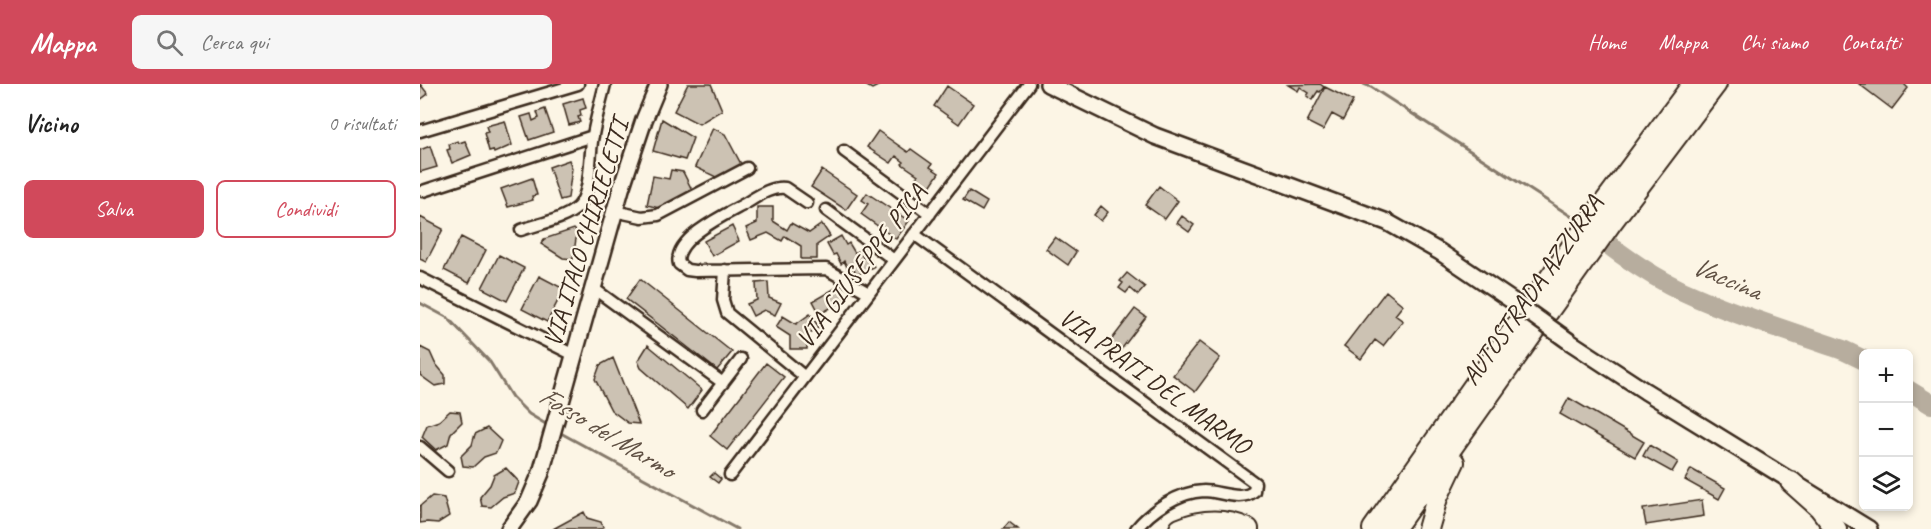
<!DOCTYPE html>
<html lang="it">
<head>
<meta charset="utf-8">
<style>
  :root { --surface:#fff; --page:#f6f6f6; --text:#222; --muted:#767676; --line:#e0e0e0; --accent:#d1495b }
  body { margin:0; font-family:Caveat,sans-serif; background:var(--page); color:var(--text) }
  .controls { position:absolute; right:18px; bottom:18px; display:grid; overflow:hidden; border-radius:9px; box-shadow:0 3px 9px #0003 }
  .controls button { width:54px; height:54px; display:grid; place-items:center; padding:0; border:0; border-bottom:2px solid var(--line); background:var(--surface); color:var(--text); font:30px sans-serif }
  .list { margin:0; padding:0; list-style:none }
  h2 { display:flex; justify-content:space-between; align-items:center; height:78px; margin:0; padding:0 24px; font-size:26px }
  h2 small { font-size:20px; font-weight:400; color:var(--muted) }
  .actions { display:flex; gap:12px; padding:18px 24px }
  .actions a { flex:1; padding:14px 0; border:2px solid var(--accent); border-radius:9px; text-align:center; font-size:21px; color:var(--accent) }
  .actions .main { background:var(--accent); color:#fff }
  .icon { flex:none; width:33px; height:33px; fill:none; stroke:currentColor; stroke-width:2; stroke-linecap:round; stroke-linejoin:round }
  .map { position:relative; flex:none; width:1511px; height:445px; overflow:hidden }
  header { display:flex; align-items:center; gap:36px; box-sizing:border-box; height:84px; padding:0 30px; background:var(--accent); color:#fff }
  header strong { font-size:28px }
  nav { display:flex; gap:33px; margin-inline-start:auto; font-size:21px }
  .search { width:420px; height:54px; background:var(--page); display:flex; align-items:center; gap:15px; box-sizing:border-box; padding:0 21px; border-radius:9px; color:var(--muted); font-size:22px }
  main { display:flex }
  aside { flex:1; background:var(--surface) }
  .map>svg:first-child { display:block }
</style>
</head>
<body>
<header>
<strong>Mappa</strong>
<div class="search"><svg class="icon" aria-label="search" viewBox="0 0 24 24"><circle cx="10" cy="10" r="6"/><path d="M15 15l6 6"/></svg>Cerca qui</div>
<nav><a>Home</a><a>Mappa</a><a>Chi siamo</a><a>Contatti</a></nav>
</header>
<main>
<aside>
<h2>Vicino<small>0 risultati</small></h2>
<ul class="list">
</ul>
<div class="actions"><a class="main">Salva</a><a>Condividi</a></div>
</aside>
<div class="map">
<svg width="1511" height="445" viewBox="0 0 1511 445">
  <rect width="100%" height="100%" fill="#fcf5e5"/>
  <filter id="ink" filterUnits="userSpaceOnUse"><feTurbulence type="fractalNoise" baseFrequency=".0167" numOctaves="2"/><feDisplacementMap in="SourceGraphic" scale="12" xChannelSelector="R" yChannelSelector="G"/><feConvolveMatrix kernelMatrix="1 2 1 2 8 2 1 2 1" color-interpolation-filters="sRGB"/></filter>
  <g filter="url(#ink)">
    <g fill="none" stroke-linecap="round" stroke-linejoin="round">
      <path stroke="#85796b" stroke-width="3" d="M944,0l7,3 209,135
        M0,219l28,15 42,44 22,35 17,17 20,12
        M137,347l180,98"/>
      <path stroke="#b7ad9e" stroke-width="20" d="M1168,145c33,26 69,52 108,68 48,21 99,36 147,53l21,10
        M1488,306l23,14"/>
    </g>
    <path fill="#ccc2b3" stroke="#3b2a1e" stroke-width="1.5" d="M0,0l8,10 -8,6z
      M268,0h23l11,26 -23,14 -25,-13z
      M443,0h19l-10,5z
      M900,0l4,3 -4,5 -2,-1 -6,9 -5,-4 2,-3 -9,-6 -2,4 -10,-6z
      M1439,0h45l4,4 -16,21z
      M527,2l26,18 -14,20 -25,-18z
      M905,3l28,14 -10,19 -11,-6 -9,16 -16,-8z
      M163,14l3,10 -6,2 1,6 -3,1 2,5 -11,3 -6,-21z
      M125,25l8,23 -24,8 -8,-23 10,-3 2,7 6,-3 -2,-6z
      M242,35l31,19 -8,22 -32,-9z
      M85,37l7,24 -18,8 -1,-3 -4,1 -5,-18 4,-1 -2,-6z
      M293,44l12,6 16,30 -23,14 -23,-11z
      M458,47l30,21 3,-3 21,15 -2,3 9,6 -10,15 -14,-9 3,-4 -16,-11 2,-2 -8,-6 -5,7 -24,-16z
      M38,57l1,2 6,-2 6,14 -19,8 -5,-13 3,-1 -1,-5z
      M10,62l7,21 -17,5v-22z
      M149,76l3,8 -4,30 -8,2 -11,-33z
      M251,86l12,2 9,18 -33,18 -12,-3 6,-29 16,3z
      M402,86l35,24 -11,16 -35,-23z
      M112,94l5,17 -5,1 1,4 -25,7 -7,-18z
      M739,102l19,15 -13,18 -20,-14z
      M549,107l18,11 -5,9 -19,-11z
      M447,109l42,28 -13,18 -35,-25 7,-10 -6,-4z
      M681,122l7,6 -7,9 -7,-6z
      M337,123h16v14l14,9 4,-7 18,10 13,-9 8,12 -13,9v14h-16v-13l-16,-10 -3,5 -14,-8 -17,7 -5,-12 11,-5z
      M762,132l12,9 -5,7 -12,-9z
      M0,133l23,12 -17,33 -6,-3z
      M312,142l7,15 -27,15 -8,-15z
      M154,145l3,3 -4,27 -10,-1 -22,-14 3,-5z
      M421,152l5,9 3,-2 6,10 5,-3 3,8 5,-3 6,12 -17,8 -4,-7 -4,3 -5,-10 -3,3 -5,-10 -3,1 -6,-11z
      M41,153l25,13 -17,33 -25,-13z
      M635,153l21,15 -8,13 -22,-16z
      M79,171l25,13 -17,33 -25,-13z
      M707,189l18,14 -7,8 -8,-7 -4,5 -7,-5 4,-5 -3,-2z
      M119,192l25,13 -17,33 -25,-13z
      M220,195l92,73 -15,18 -91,-71z
      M348,198l1,16 12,5 -6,12 -11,-5 -11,6 -6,-12 10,-4 -1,-17z
      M419,202l7,13 -26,15 -7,-13z
      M966,207l17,14 -8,10 8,6 -20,25 -8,-6 -14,19 -17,-13z
      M715,225l11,8 -26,34 -11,-8z
      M390,230l9,13 -12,8v14h-17v-13l-14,-9 7,-11 13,8z
      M779,258l21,16 -25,34 -22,-17z
      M228,261l54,45 -14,19 -47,-41 -3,-7z
      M0,263l10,5 5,11 10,12v9l-10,2 -15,-11z
      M193,274l26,66 -11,-1 -17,-13 -16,-31 5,-14z
      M346,279l18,14 -57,73 -17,-14z
      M1149,314l75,44 -9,15 -75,-43z
      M30,327l10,1 2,10 -11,11 -3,11 -12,6 -14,-13 5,-12 12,-4z
      M67,344l14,13 -5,12 -12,4 -11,10 -10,-1 -2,-10 11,-11 3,-11z
      M1229,361l29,17 -6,10 -29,-16z
      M86,384l13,14 -4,11 -12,4 -12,10 -9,-1 -2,-9 10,-12 4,-10z
      M1271,385l34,19 -6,11 -34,-19z
      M294,389l7,6 -3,4 -8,-6z
      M12,412l12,2 5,18 -11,7 -11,-1 -7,1v-17z
      M1282,416l2,16 -58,9 -3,-16z
      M164,428l3,6 14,4 3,7h-51z
      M589,438l9,7h-15z"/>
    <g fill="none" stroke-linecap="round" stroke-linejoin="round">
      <defs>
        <path id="street" d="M0,47l158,-47
          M424,67l86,63
          M3,107l170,-55
          M387,119l-22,-15c-15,-2 -31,11 -44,18 -17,9 -69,34 -62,58l8,6 8,1 131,-2 43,24
          M406,126l68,50
          M194,127l28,6 16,-2 89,-47
          M101,146c17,-6 43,-10 57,-23 14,-15 11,-53 15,-72 3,-17 8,-34 12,-51
          M494,150l341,249 -1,8c-12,11 -35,0 -50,0 -26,1 -52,19 -68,38
          M305,186l-2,30 4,13 78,64
          M0,194l154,77
          M173,204l130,95
          M282,326l39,-51
          M0,363l28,24
          M310,391l299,-391"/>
        <path id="secondary" d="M628,0l107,52 232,86 53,30 77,52
          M1150,258l75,49 224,138
          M89,445l20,-28 12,-28 80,-284 23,-69 15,-36"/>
        <path id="highway" d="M1371,398l28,25 17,22
          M760,445c23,-10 45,-10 68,0
          M953,445l203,-288 117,-157
          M974,445l217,-306 105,-139
          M1008,445l9,-31 17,-36"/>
      </defs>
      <use href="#street" stroke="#3b2a1e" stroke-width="15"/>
      <use href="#secondary" stroke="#3b2a1e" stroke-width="20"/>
      <use href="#highway" stroke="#3b2a1e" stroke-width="24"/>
      <use href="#street" stroke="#fcf5e5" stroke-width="10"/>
      <use href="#secondary" stroke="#fcf5e5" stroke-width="15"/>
      <use href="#highway" stroke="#fcf5e5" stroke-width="20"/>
      <defs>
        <path id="secondary-bridge" d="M1097,220l53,38"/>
      </defs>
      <use href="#secondary-bridge" stroke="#3b2a1e" stroke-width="20" stroke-linecap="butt"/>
      <use href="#secondary-bridge" stroke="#fcf5e5" stroke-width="15"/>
    </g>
  </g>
  <g text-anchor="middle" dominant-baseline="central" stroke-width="4.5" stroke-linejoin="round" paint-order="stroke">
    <g font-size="26" fill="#3b2a1e" stroke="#fcf5e5">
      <text transform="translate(166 149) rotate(-73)">VIA ITALO CHIRIELETTI</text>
      <text transform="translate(441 182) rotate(-53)">VIA GIUSEPPE PICA</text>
      <text transform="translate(1112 206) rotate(-55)">AUTOSTRADA AZZURRA</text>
      <text transform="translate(735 297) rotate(36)">VIA PRATI DEL MARMO</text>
    </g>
    <g font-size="27" font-style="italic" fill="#605144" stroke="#fcf5e5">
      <text transform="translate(1307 194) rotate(23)">Vaccina</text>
      <text transform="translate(187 348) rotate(31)">Fosso del Marmo</text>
    </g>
  </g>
</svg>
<div class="controls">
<button>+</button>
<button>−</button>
<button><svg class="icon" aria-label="layers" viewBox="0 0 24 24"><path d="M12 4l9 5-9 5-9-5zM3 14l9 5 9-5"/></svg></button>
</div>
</div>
</main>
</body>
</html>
